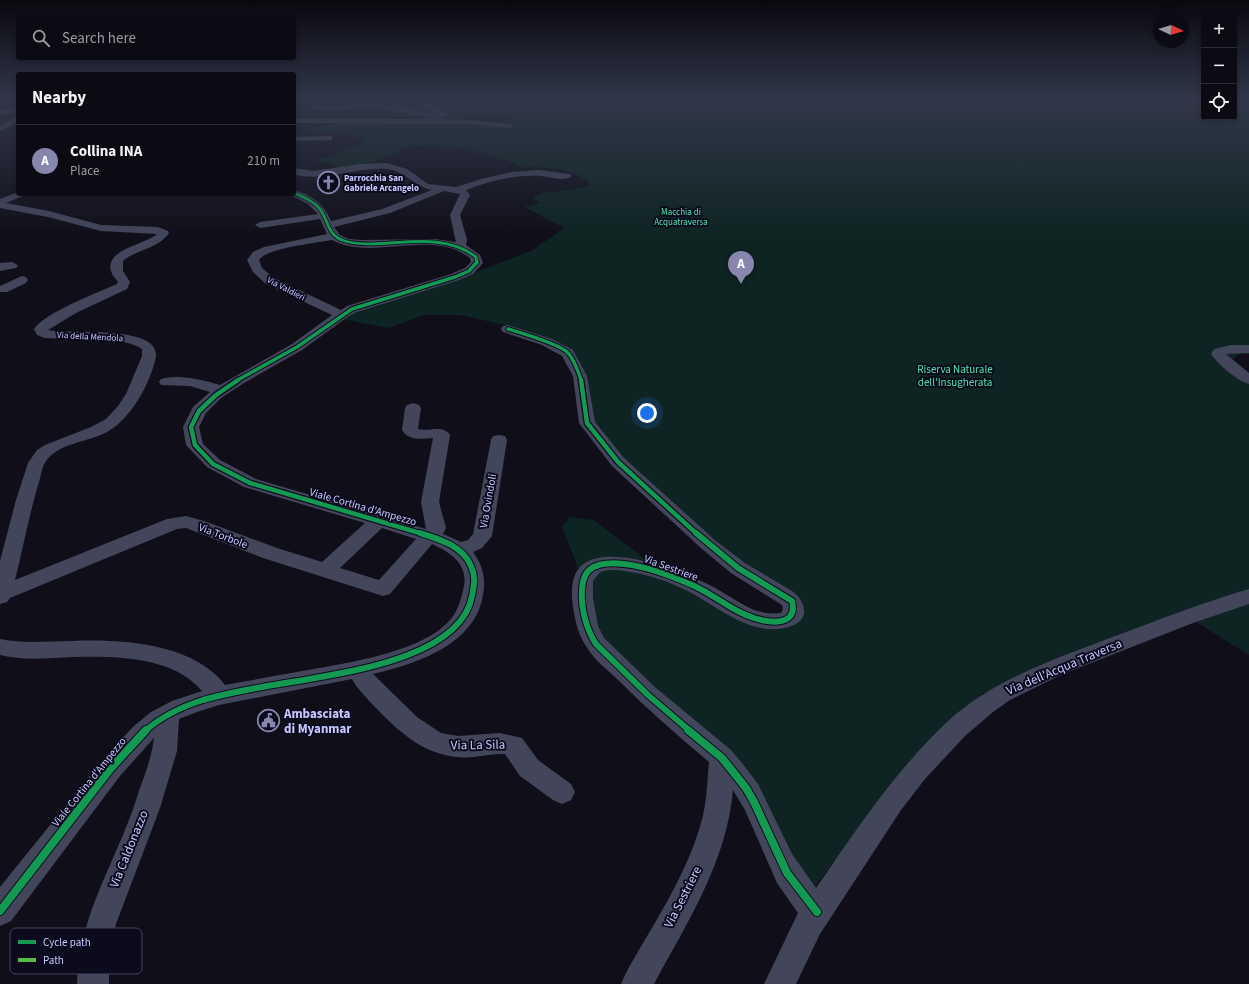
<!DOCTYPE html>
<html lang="en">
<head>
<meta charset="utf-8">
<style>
  :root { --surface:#0c0b13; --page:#1a1921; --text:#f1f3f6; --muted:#9a9ba0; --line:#2c2b33; --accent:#8787ae }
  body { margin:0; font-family:"Source Sans 3",sans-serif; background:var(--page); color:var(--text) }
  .controls { position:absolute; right:12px; top:12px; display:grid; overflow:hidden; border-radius:4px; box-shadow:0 2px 6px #0003 }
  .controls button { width:36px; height:36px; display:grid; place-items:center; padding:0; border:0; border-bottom:1px solid var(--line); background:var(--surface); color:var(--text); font:20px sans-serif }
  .compass { position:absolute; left:1153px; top:12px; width:36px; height:36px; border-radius:50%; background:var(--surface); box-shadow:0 2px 6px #0003; rotate:94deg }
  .you { position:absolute; left:647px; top:413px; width:14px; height:14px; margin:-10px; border:3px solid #fff; border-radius:50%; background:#1a73e8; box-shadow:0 0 0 6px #1a73e833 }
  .badge { display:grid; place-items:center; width:26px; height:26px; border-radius:50%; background:var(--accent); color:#fff; font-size:13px; font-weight:700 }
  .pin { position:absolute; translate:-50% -33px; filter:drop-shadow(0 1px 2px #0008) }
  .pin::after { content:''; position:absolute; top:21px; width:14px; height:12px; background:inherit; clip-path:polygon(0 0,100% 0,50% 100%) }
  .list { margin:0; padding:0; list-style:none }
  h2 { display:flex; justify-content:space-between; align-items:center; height:52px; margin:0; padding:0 16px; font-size:17px }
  h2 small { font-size:13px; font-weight:400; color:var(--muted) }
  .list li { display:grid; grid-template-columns:26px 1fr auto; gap:12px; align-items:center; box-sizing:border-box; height:72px; padding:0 16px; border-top:1px solid var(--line) }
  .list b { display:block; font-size:15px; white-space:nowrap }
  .list p { margin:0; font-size:13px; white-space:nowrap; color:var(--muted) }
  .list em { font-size:13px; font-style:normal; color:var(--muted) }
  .icon { flex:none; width:22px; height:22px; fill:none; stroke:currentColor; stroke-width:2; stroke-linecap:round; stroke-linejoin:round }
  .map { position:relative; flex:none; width:1249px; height:984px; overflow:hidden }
  .search { position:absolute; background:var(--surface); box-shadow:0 2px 6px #0003; left:16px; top:16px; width:280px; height:44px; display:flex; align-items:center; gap:10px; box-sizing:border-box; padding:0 14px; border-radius:4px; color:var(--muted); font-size:15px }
  .panel { position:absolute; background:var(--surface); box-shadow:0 2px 6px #0003; left:16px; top:72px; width:280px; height:124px; border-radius:4px }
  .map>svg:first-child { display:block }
</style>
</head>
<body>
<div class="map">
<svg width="1249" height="984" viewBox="0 0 1249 984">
  <rect width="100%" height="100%" fill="#100f19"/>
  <path fill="#0e2422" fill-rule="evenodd" d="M350,98h26l64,9 11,-3 -38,-6h791v19h30v-19h15v256h-10l-7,5 17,14v216l-8,3 8,5v58l-67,-42 -198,80 -75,69 -96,127 -77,-122 -123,-110 -16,-28 -5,-25 -30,-77 8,-10 23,3 90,67 105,35 5,-22 -66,-39 -122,-113 -13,-23 -25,-75 -57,-24 -50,-11h-36l-35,13 -48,-9 26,-12 112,-36 52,-20 33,-23 -39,-21 15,-4 -7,-5 9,-5 31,-3 17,-4 -2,-6 -27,-11 -27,-2 -10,1 -31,-13 -11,-3 -3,1 -17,-6 -51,-1 -45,19 -24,4 -24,-9 43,-16 3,-5 -19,-6 -42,-1c40,-17 106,-10 150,-10l-39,-4 -25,-8 15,-4zM512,115l-1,8 -30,1 -25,-1 6,-7z"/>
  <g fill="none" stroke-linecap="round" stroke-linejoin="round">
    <path fill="#43455a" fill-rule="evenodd" d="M307,98h22l-7,8 7,1 45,-4 65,11 -17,-7 -23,-6 3,-3h8l-1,2 18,3 24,12 -13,4 31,1 41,4 4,2 -4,2 -41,-4 -175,-1v-4h142l-62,-12 -45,4 -15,-2 -1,-2 7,-7 -26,5v-4z
      M18,107v4l-18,4v-4z
      M15,117h3v5l-18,9v-5z
      M329,136h3v4l-38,1v-4z
      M387,163l20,6 21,15 28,3 25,-8 30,-7 28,-2 31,4 2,2c-6,6 -22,1 -30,0 -26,-2 -52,5 -76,14l4,5 -10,20 7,25 -1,5 14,10 3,8 -10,11 -14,6 -102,32 -8,4 -47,34 -58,33 -23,15 -15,15 -7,14 4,17 17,16 36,19 170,50 -5,-27 12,-64c-12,1 -24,3 -31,-8l3,-22 2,-3 6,-2 6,2 2,3 -3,21c11,3 25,-5 32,6l-11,67 7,26 -3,6 18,8 7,-2 5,-6 18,-94 2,-4 6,-1 6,1 2,4 -15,96 -10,12 -9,4c10,14 13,26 10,43 -8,50 -67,69 -110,79l44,43 24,16 17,3 42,-3 22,5 16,22 33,24 4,8 -4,8 -9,4 -9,-4 -33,-24 -15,-22c-16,-1 -32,5 -48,3 -34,-3 -59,-26 -82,-50 -8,-9 -17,-17 -23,-28l-133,26 -22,7 -18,7 -2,32 -17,57 -44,116 -7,39v21h-32c2,-61 28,-104 50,-159 5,-12 9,-25 13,-37 6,-16 12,-33 14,-50l-34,38 -109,145 -11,5v-39l110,-136 24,-25 17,-14 21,-11 30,-10c-29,-35 -87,-35 -129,-34 -25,1 -48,4 -73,-2v-16c25,5 48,2 73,2 48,-2 120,2 152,44 24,-4 48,-9 72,-13 42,-8 124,-18 153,-52 9,-11 11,-21 14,-34 4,-22 -14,-34 -32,-42l-42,50 -7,2 -120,-38 -77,-30 -9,1 -167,69 -3,4 -7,2v-43l16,-61 12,-37 9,-13 8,-5 46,-18 15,-8 12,-13 8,-12 16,-38v-7c-17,-13 -74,-9 -97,-11l-8,-3 -3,-6c12,-17 63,-36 83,-45l1,-2c-2,-3 -6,-7 -7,-11 -6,-22 34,-26 46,-37l-56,-3 -53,-14 -48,-9v-9l18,-7v2h7l-2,2 -17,7 43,8 52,14 57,2 10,4 1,2c-11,16 -32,16 -46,28v10l7,11 -3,7 -51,24 -28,17c20,5 110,-6 108,26 -5,27 -27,67 -53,78 -18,8 -45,10 -57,27 -5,7 -5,16 -8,24 -9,31 -15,63 -23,95l152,-61 19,-3 18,5 73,27 45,14 43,-39 -121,-36 -37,-20 -21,-22 -3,-18 10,-20 17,-15 -20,-6 -29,-1 -2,-3 2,-3c20,-5 40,1 59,6l72,-41 40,-29 -66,-31 -13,-12 -6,-12 6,-8 11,-5 63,-13 -7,-15 -60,9 -5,-3 5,-3 58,-8 -10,-10 -17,-9 -1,-1h4v-4c18,5 30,14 37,31l51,-12 50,-19c-17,-3 -28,-20 -46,-21 -28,-2 -67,14 -92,5v-6l19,3 48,-7zM444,191l16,3 -10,21 6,27 -21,-3 -73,1 -13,-1 -9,-4 -6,-8 56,-14zM332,240c41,22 99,-12 138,18l1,4 -6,6 -14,6 -104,32 -6,4 -67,-32 -12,-10 -3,-8c8,-12 57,-17 73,-20zM382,528l34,11 -37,41 -39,-12z
      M12,262l4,2 2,2 -2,2 -16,3v-8z
      M22,276l4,1 2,3 -2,3 -19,9h-7v-6z
      M508,325l44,14 21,11 14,26 8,46 29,36 92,83 29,22 47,28c12,8 19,27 2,34 -38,16 -74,-17 -106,-34 -18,-9 -38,-16 -58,-19 -10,-2 -20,-3 -30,0l-7,9v17l5,28 6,12 52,50 75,62 11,13 16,21 34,70 24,34c40,-58 79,-117 131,-166 48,-44 111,-64 171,-87 43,-16 86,-33 131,-46v15l-56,19 -130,51 -53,26 -17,12 -28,24 -40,43 -24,31 -81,124 -24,50h-32l34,-71 -21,-30 -32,-73 -12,-20c-6,71 -46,133 -79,194h-33l5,-11c27,-49 60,-96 75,-150 6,-20 6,-41 8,-61 -32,-27 -63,-54 -92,-83 -10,-10 -22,-18 -29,-30 -8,-11 -12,-23 -14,-36 -3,-17 -5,-40 11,-50 26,-17 91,5 116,18 19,8 35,21 53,29 9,3 18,4 27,3l2,-4 -1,-4 -51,-32 -29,-24 -90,-83 -33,-43 -6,-47 -11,-20 -20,-11 -39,-13 -2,-3 2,-3z
      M1231,345h18v8l-23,1 23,19v11c-12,-3 -31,-20 -38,-30l3,-5z"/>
    <path stroke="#58b947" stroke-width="2" stroke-dasharray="3.5 2" stroke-linecap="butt" d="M1238,98l11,2"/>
    <defs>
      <path id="cycleway-far4" d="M294,193c9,4 20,8 26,16 8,11 8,26 22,31 9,4 20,4 30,4 35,-1 75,-10 104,13l1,6"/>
      <path id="cycleway-far3" d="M508,329c13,4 52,15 60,24 5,5 12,22 13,28
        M236,381l61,-34 55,-38 103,-32 14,-6 8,-9"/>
      <path id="cycleway-far2" d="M238,380l-22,15 -17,16 -8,16 4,18 18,19 37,19 173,51
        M581,380l6,43 31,39 79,72"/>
      <path id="cycleway-far1" d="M145,731c17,-15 36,-24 58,-31 31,-9 63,-14 95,-19 50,-9 163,-24 174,-85 2,-11 4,-19 -1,-30 -8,-20 -32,-27 -51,-33
        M690,731l-42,-36 -52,-51c-11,-17 -17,-42 -13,-62 7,-39 88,-7 109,3 19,8 35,22 54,30 16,7 53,15 46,-14l-54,-33 -42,-35"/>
      <path id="cycleway" d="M688,730l34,28 24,30 8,14 33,71 30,39
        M0,911l111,-143 35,-38"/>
    </defs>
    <use href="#cycleway-far4" stroke="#0c0b1d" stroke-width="4.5"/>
    <use href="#cycleway-far3" stroke="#0c0b1d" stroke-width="5.5"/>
    <use href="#cycleway-far2" stroke="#0c0b1d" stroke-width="7"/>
    <use href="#cycleway-far1" stroke="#0c0b1d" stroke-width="8"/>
    <use href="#cycleway" stroke="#0c0b1d" stroke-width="10"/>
    <use href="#cycleway-far4" stroke="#139951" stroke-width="3"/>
    <use href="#cycleway-far3" stroke="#139951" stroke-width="3.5"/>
    <use href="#cycleway-far2" stroke="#139951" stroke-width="4.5"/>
    <use href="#cycleway-far1" stroke="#139951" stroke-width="6"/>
    <use href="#cycleway" stroke="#139951" stroke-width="8"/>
  </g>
  <linearGradient id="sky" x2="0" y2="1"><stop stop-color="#09080e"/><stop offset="0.42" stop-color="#313749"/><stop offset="1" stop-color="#313749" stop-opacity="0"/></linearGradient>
  <rect width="1249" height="236" fill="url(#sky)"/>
  <defs>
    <symbol id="church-ring" viewBox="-11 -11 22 22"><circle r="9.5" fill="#0c0b1d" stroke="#8787ae" stroke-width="1.5"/><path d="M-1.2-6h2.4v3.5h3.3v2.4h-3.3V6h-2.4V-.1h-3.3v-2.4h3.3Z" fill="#8787ae"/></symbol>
    <symbol id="civic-ring" viewBox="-11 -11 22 22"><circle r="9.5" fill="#0c0b1d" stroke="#8787ae" stroke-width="1.5"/><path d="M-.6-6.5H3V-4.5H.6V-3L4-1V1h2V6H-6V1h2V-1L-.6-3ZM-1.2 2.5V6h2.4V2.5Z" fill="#8787ae"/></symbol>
  </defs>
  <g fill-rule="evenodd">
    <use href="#church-ring" x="316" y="170" width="25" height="25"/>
    <use href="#civic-ring" x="256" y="708" width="25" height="25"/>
  </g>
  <g text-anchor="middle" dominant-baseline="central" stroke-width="4" stroke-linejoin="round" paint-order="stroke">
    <g font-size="9" font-weight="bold" fill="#c7c8ff" stroke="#0c0b1d" text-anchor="start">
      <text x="344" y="178">Parrocchia San<tspan x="344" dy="10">Gabriele Arcangelo</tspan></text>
    </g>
    <g font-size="9" fill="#50e2ab" stroke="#0c0b1d">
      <text x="681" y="212">Macchia di<tspan x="681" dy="10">Acquatraversa</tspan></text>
    </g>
    <g font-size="9" fill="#c7c8ff" stroke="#0c0b1d">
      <text transform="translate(286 289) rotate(27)">Via Valdieri</text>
      <text transform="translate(90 337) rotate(3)">Via della Mendola</text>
    </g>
    <g font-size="11" fill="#50e2ab" stroke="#0c0b1d">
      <text x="955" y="369">Riserva Naturale<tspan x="955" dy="13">dell'Insugherata</tspan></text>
    </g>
    <g font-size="11" fill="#c7c8ff" stroke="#0c0b1d">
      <text transform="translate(488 501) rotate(-80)">Via Ovindoli</text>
      <text transform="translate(363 507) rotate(16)">Viale Cortina d'Ampezzo</text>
      <text transform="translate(223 536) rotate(21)">Via Torbole</text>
      <text transform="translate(671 568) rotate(20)">Via Sestriere</text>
      <text transform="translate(89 782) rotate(-51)">Viale Cortina d'Ampezzo</text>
    </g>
    <g font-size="13" fill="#c7c8ff" stroke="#0c0b1d">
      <text transform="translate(1064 667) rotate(-23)">Via dell'Acqua Traversa</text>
      <text transform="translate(478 745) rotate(-1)">Via La Sila</text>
      <text transform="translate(129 849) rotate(-68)">Via Caldonazzo</text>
      <text transform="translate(683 897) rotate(-63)">Via Sestriere</text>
    </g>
    <g font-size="13" font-weight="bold" fill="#c7c8ff" stroke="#0c0b1d" text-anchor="start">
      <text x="284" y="714">Ambasciata<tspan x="284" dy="15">di Myanmar</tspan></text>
    </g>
  </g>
  <rect x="10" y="928" width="132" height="46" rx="6" fill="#0c0b1d" stroke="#444461" stroke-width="1"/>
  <rect x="18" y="940" width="18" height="4" fill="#139951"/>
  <rect x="18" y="958" width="18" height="4" fill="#58b947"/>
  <g font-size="11" fill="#c7c8ff">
    <text x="43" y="946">Cycle path</text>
    <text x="43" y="964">Path</text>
  </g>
</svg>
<div class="controls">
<button>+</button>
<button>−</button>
<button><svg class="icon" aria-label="locate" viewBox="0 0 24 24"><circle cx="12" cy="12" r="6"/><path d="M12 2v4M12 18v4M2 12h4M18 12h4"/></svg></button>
</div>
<svg class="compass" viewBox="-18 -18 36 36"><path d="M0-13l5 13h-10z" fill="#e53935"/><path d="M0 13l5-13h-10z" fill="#9a9ba0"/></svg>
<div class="you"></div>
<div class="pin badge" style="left:741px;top:284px">A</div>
<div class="search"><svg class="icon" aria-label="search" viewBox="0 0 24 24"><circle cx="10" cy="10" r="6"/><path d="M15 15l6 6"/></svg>Search here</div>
<section class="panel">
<h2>Nearby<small></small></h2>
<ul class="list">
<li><span class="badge">A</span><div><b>Collina INA</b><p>Place</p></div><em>210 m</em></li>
</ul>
</section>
</div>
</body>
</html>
